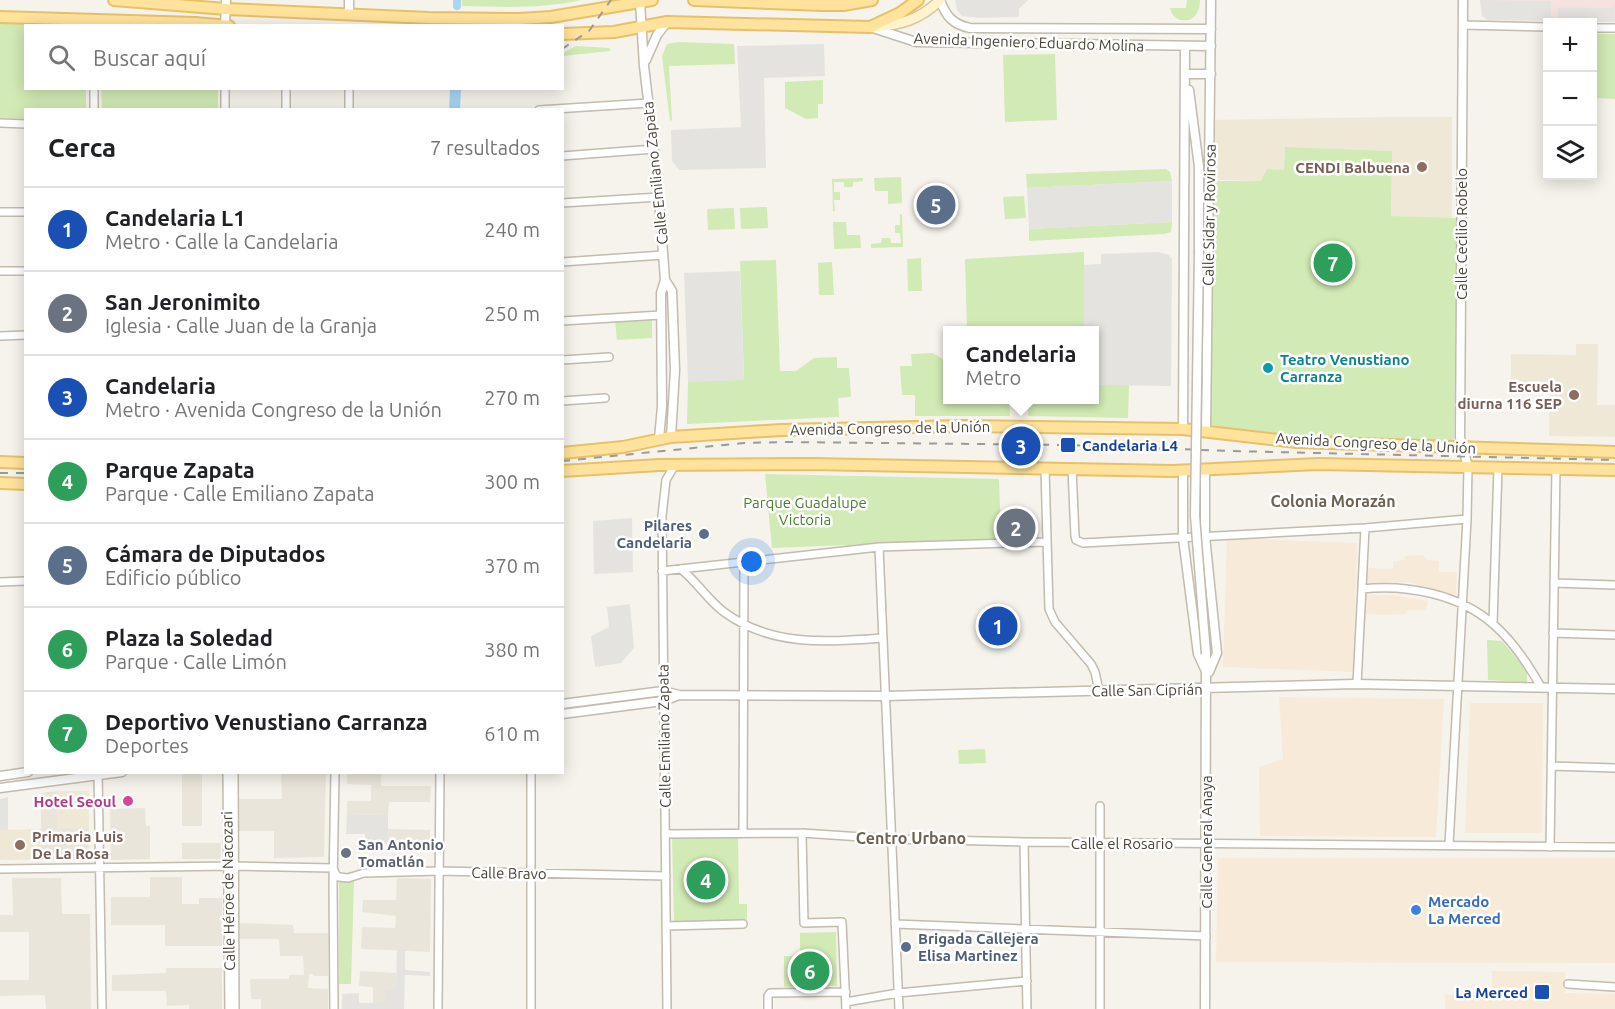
<!DOCTYPE html>
<html lang="es">
<head>
<meta charset="utf-8">
<style>
  :root { --surface:#fff; --page:#f2f2f2; --text:#202124; --muted:#757577; --line:#e0e0e0; --accent:#b45309 }
  body { margin:0; font-family:Ubuntu,sans-serif; background:var(--page); color:var(--text) }
  .controls { position:absolute; right:18px; top:18px; display:grid; overflow:hidden; border-radius:0px; box-shadow:0 3px 15px #0003 }
  .controls button { width:54px; height:54px; display:grid; place-items:center; padding:0; border:0; border-bottom:2px solid var(--line); background:var(--surface); color:var(--text); font:30px sans-serif }
  .you { position:absolute; left:752px; top:562px; width:21px; height:21px; margin:-15px; border:4px solid #fff; border-radius:50%; background:#1a73e8; box-shadow:0 0 0 9px #1a73e833 }
  .badge { display:grid; place-items:center; width:39px; height:39px; border-radius:50%; background:var(--accent); color:#fff; font-size:20px; font-weight:700 }
  .pin { position:absolute; translate:-50% -50%; border:3px solid #fff; box-shadow:0 2px 6px #0006 }
  .popup { position:absolute; left:943px; top:326px; width:156px; height:78px; box-sizing:border-box; display:grid; place-content:center; border-radius:0px; background:var(--surface); filter:drop-shadow(0 2px 4px #0005); font-size:20px; white-space:nowrap; color:var(--muted) }
  .popup b { font-size:22px; color:var(--text) }
  .popup::after { content:''; position:absolute; left:50%; top:100%; margin-left:-12px; border:12px solid transparent; border-top-color:var(--surface) }
  .list { margin:0; padding:0; list-style:none }
  h2 { display:flex; justify-content:space-between; align-items:center; height:78px; margin:0; padding:0 24px; font-size:26px }
  h2 small { font-size:20px; font-weight:400; color:var(--muted) }
  .list li { display:grid; grid-template-columns:39px 1fr auto; gap:18px; align-items:center; box-sizing:border-box; height:84px; padding:0 24px; border-top:2px solid var(--line) }
  .list b { display:block; font-size:22px; white-space:nowrap }
  .list p { margin:0; font-size:20px; white-space:nowrap; color:var(--muted) }
  .list em { font-size:20px; font-style:normal; color:var(--muted) }
  .icon { flex:none; width:33px; height:33px; fill:none; stroke:currentColor; stroke-width:2; stroke-linecap:round; stroke-linejoin:round }
  .map { position:relative; flex:none; width:1615px; height:1009px; overflow:hidden }
  .search { position:absolute; background:var(--surface); box-shadow:0 3px 15px #0003; left:24px; top:24px; width:540px; height:66px; display:flex; align-items:center; gap:15px; box-sizing:border-box; padding:0 21px; border-radius:0px; color:var(--muted); font-size:22px }
  .panel { position:absolute; background:var(--surface); box-shadow:0 3px 15px #0003; left:24px; top:108px; width:540px; height:666px; border-radius:0px }
  .map>svg:first-child { display:block }
</style>
</head>
<body>
<div class="map">
<svg width="1615" height="1009" viewBox="0 0 1615 1009">
  <rect width="100%" height="100%" fill="#f6f3ec"/>
  <path fill="#eae5da" d="M202,773v53h-20v-52z
    M281,773h45l-2,84 -50,1v-27h-35v-32h43z
    M347,773h34v13h50l-1,16h-41l-1,13 -41,-1v-13h24v-16l-24,-1z
    M57,791v37h32v31l-48,1v-67z
    M145,808l1,18h4v33l-39,1 -1,-51z
    M388,829l42,1v16l-42,-1z
    M182,843h39v16h-39z
    M150,877h32v27h17v-6h23v48h-57v-21h-54v-28h39z
    M12,878h49l1,36h28l1,95h-45l-1,-14 -45,1v-16h29v-48h-29v-17h13z
    M397,878l34,1 -1,73 -69,-3 1,-22 33,1 1,-12 -34,-4 1,-12h33z
    M240,923l53,2 1,8h34v43h-14l-1,-2h-4l-1,14 20,1v20h-67v-10h-10l-1,-20h39v-4h15l-1,-19h-23l-1,-17h-39z
    M166,968h56v41h-33v-4l-22,1 -1,-15h-54v-16l54,-2z
    M360,971l36,2v18l-11,12h-12v-16l-14,-1z"/>
  <path fill="#f7ead8" d="M1227,538l130,5 -4,129 -130,-5z
    M1422,555l6,5 11,1v11h18l-1,23 -47,-13 -43,1 1,-15 26,1v-7l11,-2 1,-4z
    M1365,595h27l36,6 -2,9h-18l-2,4 -21,1 -21,-1z
    M1279,697l165,2 -8,138 -176,-1 -1,-69 24,-8z
    M1470,703h73l-1,130h-77z
    M1218,858h397v105l-399,-1z
    M1492,971l73,1v21l50,1v15h-170v-14l47,-1z"/>
  <path fill="#efe8d6" d="M1392,117h60v101l-61,-2 1,-65 -107,-4 -1,23 -23,11 -51,-1v-60z
    M1576,344h22l-1,61h18v32l-66,-1 1,-50 -39,-1v-31l65,1z
    M57,791h32v37h-32z
    M41,829v31h-41v-30z"/>
  <path fill="#f6e3e0" d="M1480,0h135v22l-127,-2 -6,-4z"/>
  <path fill="#d2eab5" d="M462,0h119c-40,9 -78,7 -119,6z
    M1187,0h13c0,27 -27,25 -30,8h16z
    M0,21l86,4 -60,1v62l60,1v20l-60,1 -1,9 -25,-1z
    M1592,34h23v65l-22,-1z
    M679,42l55,2 1,20 -66,2 3,54 -2,1 -8,-65 5,-12z
    M576,46l34,2v3l-47,5v-3z
    M1055,54l2,66 -52,2 -2,-67z
    M823,80v24h-5v14l-12,1 -21,-11v-26z
    M101,89h117v20h-116z
    M1285,147l107,4 -1,65 66,2 -3,224 -136,-1 -107,-16 -1,-244h51l6,-12 17,1z
    M1166,169l4,3 2,9 -145,7 -1,-14z
    M901,177l1,26 -14,1v-13h-13l-1,-13z
    M863,178v3l-10,1v5h-9v-5h-10v10h6v8h-6l1,11h-2l-1,-32z
    M1024,196l2,22 -21,1 -2,-22z
    M767,207l1,21 -27,1 -1,-21z
    M734,208l1,21 -27,1 -1,-21z
    M900,214h2l1,33 -32,1v-4l10,-1 1,-5h8l1,5h10l-1,-10h-5v-8h5z
    M833,222h13l1,13h13l1,13 -27,1z
    M1172,222l-1,10 -7,2 -135,7v-12z
    M1084,252v78h-117l-2,-71z
    M921,258l1,33h-14l-1,-32z
    M776,260l4,111h16l18,-13 23,-1v11h12l2,29 -13,1 1,19 -152,7 1,-42 56,-3 -4,-118z
    M832,262l2,33h-15l-1,-32z
    M652,318v20l-35,2 -2,-19z
    M933,353l14,9 1,38h61l1,16h-95v-21h-13l-2,-29h12l-1,-12z
    M1095,385h34l-1,33 -100,-2 1,-16h65z
    M765,474l234,5 2,60 -229,9z
    M1487,640l15,1 25,30v11l-39,-2z
    M985,749l1,14 -27,1 -1,-14z
    M738,837l1,67h8v16l-73,1 -2,-83z
    M339,882h15l-3,102h-12z
    M836,932l1,54 -53,1v-31h16v-23z"/>
  <path fill="#e5e3e0" d="M955,0h73l-9,9v8l-40,1 -17,-2 -5,-6z
    M1480,0l71,1v20l-63,-1 -6,-4z
    M1614,2l1,20 -57,-1v-13h55z
    M824,44l1,32 -61,2 2,90 -87,2 -7,-9 -1,-31 70,-3 -4,-81z
    M1172,181v41l-143,7 -2,-41z
    M1158,252l11,3 3,4 -1,127 -76,-1 -1,-55h-10v-65l17,-1v-10z
    M740,271l4,109 -56,2 -4,-109z
    M632,518l1,54 -39,2 -1,-53z
    M630,604l4,44 -13,15 -26,4 -4,-31 18,-9 -2,-20z
    M8,797v33h-8v-31z
    M347,814l41,1v29l-23,-1v-9h-19z
    M397,949l8,1v20l25,2v4l-25,-1 -1,34h-62v-15l17,-1v10h26v-13h11z"/>
  <path fill="#a9d4f2" d="M450,89h11l-1,20h-11z"/>
  <g fill="none" stroke-linecap="round" stroke-linejoin="round">
    <path stroke="#a9d4f2" stroke-width="8" d="M457,6v-6"/>
    <defs>
      <path id="minor" d="M1463,25l85,2
        M1592,28h23
        M225,88v22
        M286,88v22
        M94,110v-22
        M349,110v-22
        M539,110l110,-7
        M0,123l26,1
        M562,156l92,-7
        M562,203l97,-6
        M0,212h26
        M562,262l101,-7
        M0,271h26
        M562,321l99,-6
        M0,336l26,-1
        M562,360l47,-3
        M562,401l43,-3
        M1045,469l4,140 6,13 36,42 4,8 4,19
        M1072,469l3,67 1,4 7,3 282,-15 102,-9
        M879,547l20,462
        M681,569c16,13 27,31 43,43 47,35 104,30 158,26
        M662,571l217,-24 167,-5
        M0,582l26,-1
        M1554,583l61,2
        M1362,589c44,-5 97,5 131,35 20,17 35,40 48,63
        M1493,624l5,-157
        M1553,633l62,2
        M1357,684l8,-156
        M1551,766l64,2
        M98,772l4,237
        M227,772l2,237
        M234,772l1,237
        M531,772v237
        M743,833l1,-271
        M802,833l2,90 38,-1 4,87
        M665,834l137,-1 90,6 132,3 591,5
        M1024,842l3,167
        M1449,845l18,-326 1,-52
        M1550,847l6,-379
        M0,869l234,-3 99,2 3,7 3,2 9,1 16,-5 75,-2 227,5
        M895,924l311,12
        M666,926l77,-2
        M1568,984l47,3
        M846,1002l52,-9 129,-12
        M334,1009l-1,-123 2,-114
        M438,1009l2,-237
        M667,1009l-5,-493 4,-36 9,-15
        M768,1009v-13l2,-3 76,-1
        M1100,1009v-203"/>
      <path id="tertiary" d="M349,0v15
        M940,0c6,16 12,24 30,28l241,1
        M1463,0l-3,437 8,30
        M640,2l4,64 14,118 7,96 -4,13 1,113 -3,33
        M225,25l1,-25
        M870,27l46,15 295,4
        M646,60l11,-25 10,-13
        M1186,74h25
        M1189,90l10,77v84
        M665,280l7,11 3,79 -4,67
        M1183,429l2,-383
        M1206,430l5,-430
        M1205,470v66l12,117 -8,19
        M1183,471v67l15,116 7,15
        M562,704l101,-13 16,4 207,1 469,-12 260,5
        M562,714l101,-13 16,-6
        M0,776l28,-4
        M0,788l122,-16
        M1205,1009l1,-355"/>
      <path id="secondary" d="M872,27c28,-2 48,-7 68,-27"/>
      <path id="primary" d="M114,0l112,9 203,9 90,1 32,-2 101,-17
        M694,0l129,5h20l29,-5
        M0,17l195,6 34,3
        M562,34l52,-2 53,-10 203,5 30,-14 18,-13
        M562,453l61,-6 48,-10 110,-7 182,-4 220,3 113,13 319,10
        M0,462l26,1
        M562,471l97,-6 152,-1 362,7 145,-7 297,6
        M0,483l26,1"/>
    </defs>
    <use href="#minor" stroke="#c2bbae" stroke-width="10"/>
    <use href="#tertiary" stroke="#c2bbae" stroke-width="11"/>
    <use href="#secondary" stroke="#d6c79b" stroke-width="12"/>
    <use href="#primary" stroke="#e6c16a" stroke-width="14"/>
    <use href="#minor" stroke="#fff" stroke-width="7"/>
    <use href="#tertiary" stroke="#fff" stroke-width="8"/>
    <use href="#secondary" stroke="#fff3cd" stroke-width="9"/>
    <use href="#primary" stroke="#ffe39c" stroke-width="10"/>
    <path stroke="#9a9a9a" stroke-width="2" stroke-dasharray="8 8" stroke-linecap="butt" d="M562,49l27,-18 22,-31
      M562,461l182,-18 41,-1 283,3 163,6 384,9
      M0,473h26"/>
    <defs>
      <path id="tertiary-bridge" d="M1199,251l-4,265 11,138"/>
    </defs>
    <use href="#tertiary-bridge" stroke="#c2bbae" stroke-width="11" stroke-linecap="butt"/>
    <use href="#tertiary-bridge" stroke="#fff" stroke-width="8"/>
  </g>
  <g fill="#8d6e63" stroke="#fff" stroke-width="2">
    <circle cx="1422" cy="167" r="6"/>
    <circle cx="1574" cy="395" r="6"/>
    <circle cx="20" cy="845" r="6"/>
  </g>
  <circle fill="#0f9aa8" stroke="#fff" stroke-width="2" cx="1268" cy="368" r="6"/>
  <g fill="#1a4fb4" stroke="#fff" stroke-width="2">
    <rect x="1060" y="437" width="16" height="16" rx="3"/>
    <rect x="1534" y="984" width="16" height="16" rx="3"/>
  </g>
  <g fill="#5c6f8a" stroke="#fff" stroke-width="2">
    <circle cx="704" cy="534" r="6"/>
    <circle cx="906" cy="947" r="6"/>
  </g>
  <circle fill="#d1479c" stroke="#fff" stroke-width="2" cx="128" cy="801" r="6"/>
  <circle fill="#6b7280" stroke="#fff" stroke-width="2" cx="346" cy="853" r="6"/>
  <circle fill="#3f7fe0" stroke="#fff" stroke-width="2" cx="1416" cy="910" r="6"/>
  <g text-anchor="middle" dominant-baseline="central" stroke-width="5" stroke-linejoin="round" paint-order="stroke">
    <g font-size="15" fill="#4b4439" stroke="#fff">
      <text transform="translate(1029 42) rotate(2)">Avenida Ingeniero Eduardo Molina</text>
      <text transform="translate(655 173) rotate(-96)">Calle Emiliano Zapata</text>
      <text transform="translate(1209 215) rotate(-89)">Calle Sidar y Rovirosa</text>
      <text transform="translate(1461 234) rotate(-90)">Calle Cecilio Robelo</text>
      <text transform="translate(890 428) rotate(-1)">Avenida Congreso de la Unión</text>
      <text transform="translate(1376 443) rotate(3)">Avenida Congreso de la Unión</text>
      <text transform="translate(1147 690) rotate(-1)">Calle San Ciprián</text>
      <text transform="translate(664 736) rotate(-91)">Calle Emiliano Zapata</text>
      <text transform="translate(1206 842) rotate(-90)">Calle General Anaya</text>
      <text x="1122" y="843">Calle el Rosario</text>
      <text transform="translate(509 873) rotate(1)">Calle Bravo</text>
      <text transform="translate(228 891) rotate(-91)">Calle Héroe de Nacozari</text>
    </g>
    <g font-size="15" font-weight="bold" fill="#785e54" stroke="#fff" text-anchor="end">
      <text x="1410" y="167">CENDI Balbuena</text>
      <text x="1562" y="386">Escuela<tspan x="1562" dy="17">diurna 116 SEP</tspan></text>
      <text x="32" y="836" text-anchor="start">Primaria Luis<tspan x="32" dy="17">De La Rosa</tspan></text>
    </g>
    <g font-size="15" font-weight="bold" fill="#0d838f" stroke="#fff" text-anchor="start">
      <text x="1280" y="359">Teatro Venustiano<tspan x="1280" dy="17">Carranza</tspan></text>
    </g>
    <g font-size="15" font-weight="bold" fill="#164399" stroke="#fff" text-anchor="start">
      <text x="1082" y="445">Candelaria L4</text>
      <text x="1528" y="992" text-anchor="end">La Merced</text>
    </g>
    <g font-size="15" fill="#4a7f2a" stroke="#fff">
      <text x="805" y="502">Parque Guadalupe<tspan x="805" dy="17">Victoria</tspan></text>
    </g>
    <g font-size="15" font-weight="bold" fill="#4e5e75" stroke="#fff" text-anchor="end">
      <text x="692" y="525">Pilares<tspan x="692" dy="17">Candelaria</tspan></text>
      <text x="918" y="938" text-anchor="start">Brigada Callejera<tspan x="918" dy="17">Elisa Martinez</tspan></text>
    </g>
    <g font-size="15" font-weight="bold" fill="#b23c85" stroke="#fff" text-anchor="end">
      <text x="116" y="801">Hotel Seoul</text>
    </g>
    <g font-size="15" font-weight="bold" fill="#5b616d" stroke="#fff" text-anchor="start">
      <text x="358" y="844">San Antonio<tspan x="358" dy="17">Tomatlán</tspan></text>
    </g>
    <g font-size="15" font-weight="bold" fill="#366cbe" stroke="#fff" text-anchor="start">
      <text x="1428" y="901">Mercado<tspan x="1428" dy="17">La Merced</tspan></text>
    </g>
    <g font-size="16" font-weight="bold" fill="#6e6250" stroke="#fff">
      <text x="1333" y="501">Colonia Morazán</text>
      <text x="911" y="838">Centro Urbano</text>
    </g>
  </g>
</svg>
<div class="controls">
<button>+</button>
<button>−</button>
<button><svg class="icon" aria-label="layers" viewBox="0 0 24 24"><path d="M12 4l9 5-9 5-9-5zM3 14l9 5 9-5"/></svg></button>
</div>
<div class="you"></div>
<div class="pin badge" style="left:998px;top:626px;background:#1a4fb4">1</div>
<div class="pin badge" style="left:1016px;top:528px;background:#6b7280">2</div>
<div class="pin badge" style="left:1021px;top:446px;background:#1a4fb4">3</div>
<div class="popup"><b>Candelaria</b>Metro</div>
<div class="pin badge" style="left:706px;top:880px;background:#2e9e5b">4</div>
<div class="pin badge" style="left:936px;top:205px;background:#5c6f8a">5</div>
<div class="pin badge" style="left:810px;top:971px;background:#2e9e5b">6</div>
<div class="pin badge" style="left:1333px;top:263px;background:#2e9e5b">7</div>
<div class="search"><svg class="icon" aria-label="search" viewBox="0 0 24 24"><circle cx="10" cy="10" r="6"/><path d="M15 15l6 6"/></svg>Buscar aquí</div>
<section class="panel">
<h2>Cerca<small>7 resultados</small></h2>
<ul class="list">
<li><span class="badge" style="background:#1a4fb4">1</span><div><b>Candelaria L1</b><p>Metro · Calle la Candelaria</p></div><em>240 m</em></li>
<li><span class="badge" style="background:#6b7280">2</span><div><b>San Jeronimito</b><p>Iglesia · Calle Juan de la Granja</p></div><em>250 m</em></li>
<li><span class="badge" style="background:#1a4fb4">3</span><div><b>Candelaria</b><p>Metro · Avenida Congreso de la Unión</p></div><em>270 m</em></li>
<li><span class="badge" style="background:#2e9e5b">4</span><div><b>Parque Zapata</b><p>Parque · Calle Emiliano Zapata</p></div><em>300 m</em></li>
<li><span class="badge" style="background:#5c6f8a">5</span><div><b>Cámara de Diputados</b><p>Edificio público</p></div><em>370 m</em></li>
<li><span class="badge" style="background:#2e9e5b">6</span><div><b>Plaza la Soledad</b><p>Parque · Calle Limón</p></div><em>380 m</em></li>
<li><span class="badge" style="background:#2e9e5b">7</span><div><b>Deportivo Venustiano Carranza</b><p>Deportes</p></div><em>610 m</em></li>
</ul>
</section>
</div>
</body>
</html>
